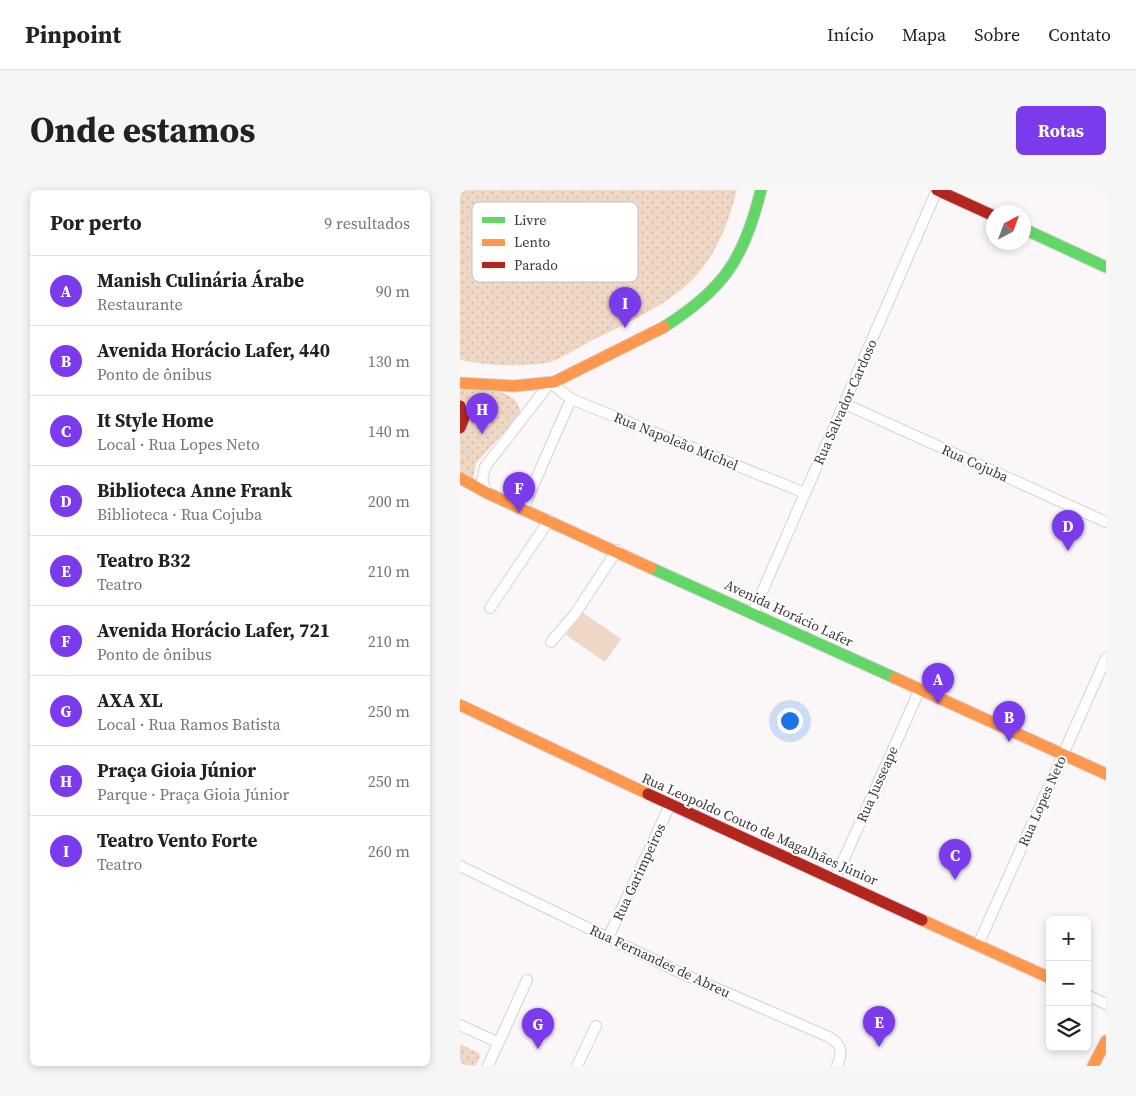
<!DOCTYPE html>
<html lang="pt">
<head>
<meta charset="utf-8">
<style>
  :root { --surface:#fff; --page:#f6f6f6; --text:#222; --muted:#767676; --line:#e0e0e0; --accent:#7c3aed }
  body { margin:0; font-family:"Source Serif 4",serif; background:var(--page); color:var(--text) }
  .controls { position:absolute; right:15px; bottom:15px; display:grid; overflow:hidden; border-radius:8px; box-shadow:0 2px 8px #0003 }
  .controls button { width:45px; height:45px; display:grid; place-items:center; padding:0; border:0; border-bottom:1px solid var(--line); background:var(--surface); color:var(--text); font:25px sans-serif }
  .compass { position:absolute; left:526px; top:15px; width:45px; height:45px; border-radius:50%; background:var(--surface); box-shadow:0 2px 8px #0003; rotate:41deg }
  .you { position:absolute; left:329px; top:530px; width:18px; height:18px; margin:-12px; border:4px solid #fff; border-radius:50%; background:#1a73e8; box-shadow:0 0 0 8px #1a73e833 }
  .badge { display:grid; place-items:center; width:32px; height:32px; border-radius:50%; background:var(--accent); color:#fff; font-size:16px; font-weight:700 }
  .pin { position:absolute; translate:-50% -41px; filter:drop-shadow(0 1px 2px #0008) }
  .pin::after { content:''; position:absolute; top:26px; width:18px; height:15px; background:inherit; clip-path:polygon(0 0,100% 0,50% 100%) }
  .list { margin:0; padding:0; list-style:none }
  h2 { display:flex; justify-content:space-between; align-items:center; height:65px; margin:0; padding:0 20px; font-size:21px }
  h2 small { font-size:16px; font-weight:400; color:var(--muted) }
  .list li { display:grid; grid-template-columns:32px 1fr auto; gap:15px; align-items:center; box-sizing:border-box; height:70px; padding:0 20px; border-top:1px solid var(--line) }
  .list b { display:block; font-size:19px; white-space:nowrap }
  .list p { margin:0; font-size:16px; white-space:nowrap; color:var(--muted) }
  .list em { font-size:16px; font-style:normal; color:var(--muted) }
  .icon { flex:none; width:28px; height:28px; fill:none; stroke:currentColor; stroke-width:2; stroke-linecap:round; stroke-linejoin:round }
  .map { position:relative; flex:none; width:646px; height:876px; overflow:hidden; border-radius:8px }
  header { display:flex; align-items:center; gap:30px; box-sizing:border-box; height:70px; padding:0 25px; background:var(--surface); border-bottom:1px solid var(--line) }
  header strong { font-size:24px }
  nav { display:flex; gap:28px; margin-inline-start:auto; font-size:18px }
  .intro { display:flex; align-items:center; justify-content:space-between; box-sizing:border-box; height:120px; padding:0 30px }
  h1 { margin:0; font-size:35px }
  .button { padding:12px 22px; border-radius:8px; background:var(--accent); color:#fff; font-size:18px; font-weight:700 }
  main { display:flex; gap:30px; padding:0 30px }
  aside { flex:1; background:var(--surface); border-radius:8px; box-shadow:0 2px 8px #0003 }
  .map>svg:first-child { display:block }
</style>
</head>
<body>
<header>
<strong>Pinpoint</strong>
<nav><a>Início</a><a>Mapa</a><a>Sobre</a><a>Contato</a></nav>
</header>
<div class="intro"><h1>Onde estamos</h1><a class="button">Rotas</a></div>
<main>
<aside>
<h2>Por perto<small>9 resultados</small></h2>
<ul class="list">
<li><span class="badge">A</span><div><b>Manish Culinária Árabe</b><p>Restaurante</p></div><em>90 m</em></li>
<li><span class="badge">B</span><div><b>Avenida Horácio Lafer, 440</b><p>Ponto de ônibus</p></div><em>130 m</em></li>
<li><span class="badge">C</span><div><b>It Style Home</b><p>Local · Rua Lopes Neto</p></div><em>140 m</em></li>
<li><span class="badge">D</span><div><b>Biblioteca Anne Frank</b><p>Biblioteca · Rua Cojuba</p></div><em>200 m</em></li>
<li><span class="badge">E</span><div><b>Teatro B32</b><p>Teatro</p></div><em>210 m</em></li>
<li><span class="badge">F</span><div><b>Avenida Horácio Lafer, 721</b><p>Ponto de ônibus</p></div><em>210 m</em></li>
<li><span class="badge">G</span><div><b>AXA XL</b><p>Local · Rua Ramos Batista</p></div><em>250 m</em></li>
<li><span class="badge">H</span><div><b>Praça Gioia Júnior</b><p>Parque · Praça Gioia Júnior</p></div><em>250 m</em></li>
<li><span class="badge">I</span><div><b>Teatro Vento Forte</b><p>Teatro</p></div><em>260 m</em></li>
</ul>
</aside>
<div class="map">
<svg width="646" height="876" viewBox="0 0 646 876">
  <defs>
    <pattern id="park-dots" width="8" height="8" patternUnits="userSpaceOnUse" patternTransform="scale(1.25)"><rect width="8" height="8" fill="#efd7c6"/><path d="M2 2h.1M6 6h.1" fill="none" stroke="#ceb9ab" stroke-width="1.8" stroke-linecap="round"/></pattern>
  </defs>
  <rect width="100%" height="100%" fill="#fbf7f9"/>
  <path fill="#efd7c6" d="M122,422l39,27 -16,23 -39,-27z"/>
  <path fill="url(#park-dots)" d="M0,0h277c-24,93 -61,109 -142,149 -10,5 -40,23 -48,24 -30,4 -57,3 -87,-3z
    M0,197c22,3 57,-1 61,27l-45,49 -3,17 -13,-8z
    M0,854l19,9 1,5 -5,8 -15,-2z"/>
  <g fill="none" stroke-linecap="round" stroke-linejoin="round">
    <defs>
      <path id="street" d="M91,193l20,16 234,94
        M385,214l261,118
        M27,303l-5,-12 3,-14 65,-84
        M63,319l48,-110
        M30,418l59,-88
        M293,423l184,-423
        M91,452l24,-28 42,-64
        M0,676l221,107 148,64c13,8 14,15 8,29
        M375,689l85,-190
        M148,748l62,-133
        M518,755l128,-287
        M627,805l19,9
        M0,835l37,17
        M28,876l39,-86
        M117,876l19,-40"/>
      <path id="fast" d="M564,39l82,38
        M204,137c60,-38 80,-68 97,-137
        M191,378l244,110"/>
      <path id="slow" d="M0,193l54,3 40,-4 110,-55
        M0,288l27,15 164,75
        M435,488l211,96
        M0,515l188,89
        M462,730l128,58
        M633,876l13,-25"/>
      <path id="jam" d="M477,0l57,26
        M0,216l4,12 -4,10
        M188,604l274,126"/>
    </defs>
    <use href="#street" stroke="#d7d2d4" stroke-width="12"/>
    <use href="#fast" stroke="#d7d2d4" stroke-width="13"/>
    <use href="#slow" stroke="#d7d2d4" stroke-width="13"/>
    <use href="#jam" stroke="#d7d2d4" stroke-width="13"/>
    <use href="#street" stroke="#fefefe" stroke-width="10"/>
    <use href="#fast" stroke="#63d668" stroke-width="11"/>
    <use href="#slow" stroke="#ff974d" stroke-width="11"/>
    <use href="#jam" stroke="#b3261e" stroke-width="11"/>
  </g>
  <g text-anchor="middle" dominant-baseline="central" stroke-width="4" stroke-linejoin="round" paint-order="stroke">
    <g font-size="14" fill="#3e373a" stroke="#fff">
      <text transform="translate(385 212) rotate(-66)">Rua Salvador Cardoso</text>
      <text transform="translate(216 251) rotate(22)">Rua Napoleão Michel</text>
      <text transform="translate(515 273) rotate(24)">Rua Cojuba</text>
      <text transform="translate(329 423) rotate(25)">Avenida Horácio Lafer</text>
      <text transform="translate(417 594) rotate(-66)">Rua Jusseape</text>
      <text transform="translate(582 611) rotate(-66)">Rua Lopes Neto</text>
      <text transform="translate(300 639) rotate(24)">Rua Leopoldo Couto de Magalhães Júnior</text>
      <text transform="translate(179 682) rotate(-65)">Rua Garimpeiros</text>
      <text transform="translate(200 771) rotate(25)">Rua Fernandes de Abreu</text>
    </g>
  </g>
  <rect x="12" y="12" width="166" height="80" rx="8" fill="#fff" stroke="#c5c3c4" stroke-width="1"/>
  <rect x="22" y="27" width="23" height="6" fill="#63d668"/>
  <rect x="22" y="49" width="23" height="7" fill="#ff974d"/>
  <rect x="22" y="72" width="23" height="6" fill="#b3261e"/>
  <g font-size="14" fill="#3e373a">
    <text x="54" y="35">Livre</text>
    <text x="54" y="57">Lento</text>
    <text x="54" y="80">Parado</text>
  </g>
</svg>
<div class="controls">
<button>+</button>
<button>−</button>
<button><svg class="icon" aria-label="layers" viewBox="0 0 24 24"><path d="M12 4l9 5-9 5-9-5zM3 14l9 5 9-5"/></svg></button>
</div>
<svg class="compass" viewBox="-18 -18 36 36"><path d="M0-13l5 13h-10z" fill="#e53935"/><path d="M0 13l5-13h-10z" fill="#767676"/></svg>
<div class="you"></div>
<div class="pin badge" style="left:478px;top:514px">A</div>
<div class="pin badge" style="left:549px;top:552px">B</div>
<div class="pin badge" style="left:495px;top:690px">C</div>
<div class="pin badge" style="left:608px;top:361px">D</div>
<div class="pin badge" style="left:419px;top:857px">E</div>
<div class="pin badge" style="left:59px;top:323px">F</div>
<div class="pin badge" style="left:78px;top:859px">G</div>
<div class="pin badge" style="left:22px;top:244px">H</div>
<div class="pin badge" style="left:165px;top:138px">I</div>
</div>
</main>
</body>
</html>
